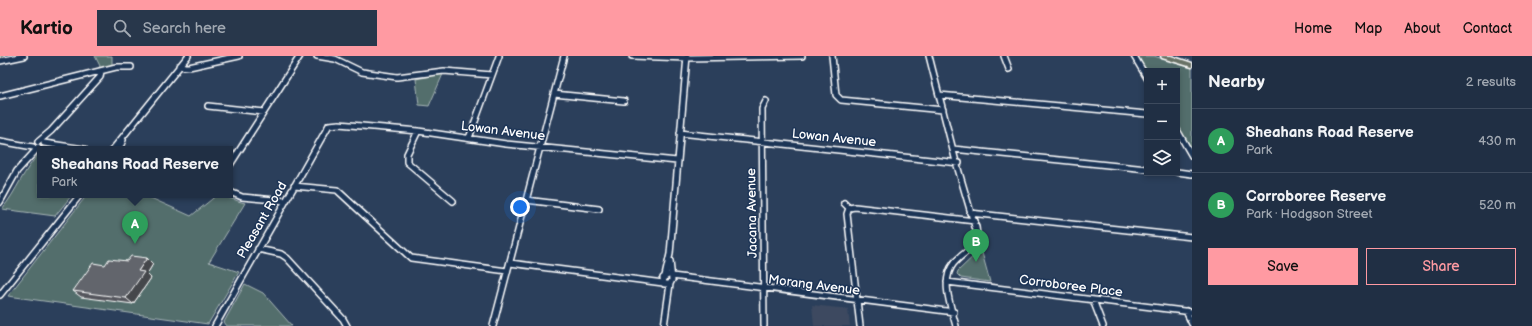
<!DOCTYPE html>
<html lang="en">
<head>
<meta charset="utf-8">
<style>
  :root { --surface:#202f44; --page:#28374b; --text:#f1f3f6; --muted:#a2a9b2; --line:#3d4a5d; --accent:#ff9aa2 }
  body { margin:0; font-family:"Balsamiq Sans",sans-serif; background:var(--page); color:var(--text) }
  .controls { position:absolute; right:12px; top:12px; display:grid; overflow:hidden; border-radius:0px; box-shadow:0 2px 6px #0003 }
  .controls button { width:36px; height:36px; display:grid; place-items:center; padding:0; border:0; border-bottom:1px solid var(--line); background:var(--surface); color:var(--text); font:20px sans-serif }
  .you { position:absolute; left:520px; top:151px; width:14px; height:14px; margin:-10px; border:3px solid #fff; border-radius:50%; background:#1a73e8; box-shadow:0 0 0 6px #1a73e833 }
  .badge { display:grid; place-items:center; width:26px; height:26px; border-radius:50%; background:var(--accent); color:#fff; font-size:13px; font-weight:700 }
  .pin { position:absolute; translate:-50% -33px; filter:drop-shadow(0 1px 2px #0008) }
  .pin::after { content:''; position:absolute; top:21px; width:14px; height:12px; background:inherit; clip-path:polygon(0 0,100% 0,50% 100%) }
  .popup { position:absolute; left:37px; top:90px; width:196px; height:52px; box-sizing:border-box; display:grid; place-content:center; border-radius:0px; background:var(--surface); filter:drop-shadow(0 1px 3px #0005); font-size:13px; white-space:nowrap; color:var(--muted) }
  .popup b { font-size:15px; color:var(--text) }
  .popup::after { content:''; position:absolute; left:50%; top:100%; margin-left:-8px; border:8px solid transparent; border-top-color:var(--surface) }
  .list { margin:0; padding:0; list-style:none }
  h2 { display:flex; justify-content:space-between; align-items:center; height:52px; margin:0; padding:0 16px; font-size:17px }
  h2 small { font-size:13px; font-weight:400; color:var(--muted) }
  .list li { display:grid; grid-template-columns:26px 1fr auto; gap:12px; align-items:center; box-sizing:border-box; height:64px; padding:0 16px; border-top:1px solid var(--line) }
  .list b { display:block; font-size:15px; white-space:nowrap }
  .list p { margin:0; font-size:13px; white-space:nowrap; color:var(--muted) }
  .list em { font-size:13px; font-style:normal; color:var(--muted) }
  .actions { display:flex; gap:8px; padding:12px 16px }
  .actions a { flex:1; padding:9px 0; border:1px solid var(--accent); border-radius:0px; text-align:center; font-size:14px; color:var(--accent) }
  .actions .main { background:var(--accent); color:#111 }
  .icon { flex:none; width:22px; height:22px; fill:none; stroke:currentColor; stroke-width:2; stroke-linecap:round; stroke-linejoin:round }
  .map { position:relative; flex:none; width:1192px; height:270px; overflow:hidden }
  header { display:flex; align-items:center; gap:24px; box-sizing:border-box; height:56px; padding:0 20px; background:var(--accent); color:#111 }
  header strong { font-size:19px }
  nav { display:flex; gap:22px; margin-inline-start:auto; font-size:14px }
  .search { width:280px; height:36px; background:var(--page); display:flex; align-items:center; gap:10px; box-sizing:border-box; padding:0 14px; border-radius:0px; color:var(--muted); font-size:15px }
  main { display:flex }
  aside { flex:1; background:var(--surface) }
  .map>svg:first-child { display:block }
</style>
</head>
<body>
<header>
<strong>Kartio</strong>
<div class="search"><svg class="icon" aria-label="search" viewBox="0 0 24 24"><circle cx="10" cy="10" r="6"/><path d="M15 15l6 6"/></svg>Search here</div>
<nav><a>Home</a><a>Map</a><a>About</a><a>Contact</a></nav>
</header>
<main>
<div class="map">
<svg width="1192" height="270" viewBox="0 0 1192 270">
  <rect width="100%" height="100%" fill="#2b3f5b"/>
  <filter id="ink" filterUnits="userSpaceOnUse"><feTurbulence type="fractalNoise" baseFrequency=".025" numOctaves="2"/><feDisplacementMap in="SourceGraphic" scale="8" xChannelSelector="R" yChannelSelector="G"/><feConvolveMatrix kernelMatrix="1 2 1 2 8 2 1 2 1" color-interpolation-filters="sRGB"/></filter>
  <g filter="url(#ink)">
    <path fill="#3c4a60" d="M812,249l36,4 2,17h-36z"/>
    <path fill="#526e6c" stroke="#a8b6b6" d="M95,0h17v10l-14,3 2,-3z
      M1137,0h17l38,12v80l-3,-1 -12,-21v-55h-30v2z
      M443,18l-14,32 -10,-1 -3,-26z
      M40,97v42h32l-17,21 -53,-7c15,-18 21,-39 38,-56z
      M87,139h57l47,21 26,-21c10,0 18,6 28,8l-36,59 30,10 -31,52 -200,-28z
      M981,193l9,33 -29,-4 -4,-4 1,-3z
      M245,228l18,9 29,33h-65l-3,-4z"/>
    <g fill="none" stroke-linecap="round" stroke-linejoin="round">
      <defs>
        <path id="minor" d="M317,0l18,3 27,13 35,5 47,-6 48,4
          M632,0l55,2 115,-2
          M832,0l4,39 5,5 102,10
          M929,0l27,106 20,68
          M1004,0l5,13
          M1134,0l13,22
          M0,5l24,-5
          M179,10l10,1 50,-11
          M554,38l70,7
          M939,39l208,19
          M0,40l116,-29h15
          M208,50l56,6
          M329,69l10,-1 79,7 88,13 171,17
          M1177,74l15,26
          M418,75l-11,23v8l46,39
          M680,77l279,30
          M469,82l30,-82
          M0,85l33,6
          M38,86l13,-11 49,-54 1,-6
          M44,87l40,6
          M113,93l75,-93
          M119,93l4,-9
          M953,93l194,20
          M230,109l70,-109
          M1177,116l15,2
          M294,130l43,4 74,68 96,13
          M230,136l12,5 44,4
          M526,144l73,9
          M0,146l17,-31 21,-23
          M844,147l5,5
          M970,157l222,24
          M258,193l23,5 6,4 56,61 4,7
          M510,207l153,20
          M668,219l-5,3 1,6h6l2,-4 -2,-19
          M665,220l5,-22 17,-198
          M672,220l282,36
          M947,226l245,30
          M0,239l80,-100
          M1093,244l10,26
          M1186,255l6,13
          M215,270l114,-201
          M493,270l71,-270
          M664,270l6,-42
          M764,270l-2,-217 4,-8
          M860,270l-13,-112 2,-6 6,-1 120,14
          M956,270c-5,-19 -16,-46 -2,-63 7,-8 17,-14 24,-21l-2,-15"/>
        <path id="primary" d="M0,0h4l-3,2z
          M1161,0h10l21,7v4l-30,-9z"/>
      </defs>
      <use href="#minor" stroke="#fff" stroke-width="8"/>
      <use href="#primary" stroke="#fff" stroke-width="3"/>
      <use href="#minor" stroke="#1d3557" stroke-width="5"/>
      <use href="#primary" fill="#697266" fill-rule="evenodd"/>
    </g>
    <path fill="#54575d" stroke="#fff" d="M127,205l26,3 -6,10 4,4 -18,26 -52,-7 -8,-6 32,-26z"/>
    <path fill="#45474c" stroke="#fff" d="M147,202l6,6 -6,10 4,4 -18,26 -7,-6 12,-27z"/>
    <path fill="#62656c" stroke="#fff" d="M131,200l16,2 -9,13 6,1 -18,26 -53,-7 20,-28 12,2 4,-6 18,2z"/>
  </g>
  <g text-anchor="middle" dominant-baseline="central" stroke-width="3" stroke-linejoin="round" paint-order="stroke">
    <g font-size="13" fill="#fff" stroke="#1d3557">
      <text transform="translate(503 75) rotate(7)">Lowan Avenue</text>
      <text transform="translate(834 82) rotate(6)">Lowan Avenue</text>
      <text transform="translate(752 157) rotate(-91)">Jacana Avenue</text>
      <text transform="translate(262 164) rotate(-60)">Pleasant Road</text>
      <text transform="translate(814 229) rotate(7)">Morang Avenue</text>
      <text transform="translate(1071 230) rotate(7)">Corroboree Place</text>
    </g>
  </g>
</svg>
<div class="controls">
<button>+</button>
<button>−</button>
<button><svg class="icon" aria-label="layers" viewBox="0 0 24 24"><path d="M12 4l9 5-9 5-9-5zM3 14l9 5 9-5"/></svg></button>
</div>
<div class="you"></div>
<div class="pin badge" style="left:135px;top:188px;background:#2e9e5b">A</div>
<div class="popup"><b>Sheahans Road Reserve</b>Park</div>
<div class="pin badge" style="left:976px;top:206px;background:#2e9e5b">B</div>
</div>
<aside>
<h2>Nearby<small>2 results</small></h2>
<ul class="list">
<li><span class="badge" style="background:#2e9e5b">A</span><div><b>Sheahans Road Reserve</b><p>Park</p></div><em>430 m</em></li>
<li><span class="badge" style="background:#2e9e5b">B</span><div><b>Corroboree Reserve</b><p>Park · Hodgson Street</p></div><em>520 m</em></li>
</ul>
<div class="actions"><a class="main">Save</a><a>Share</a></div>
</aside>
</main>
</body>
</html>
